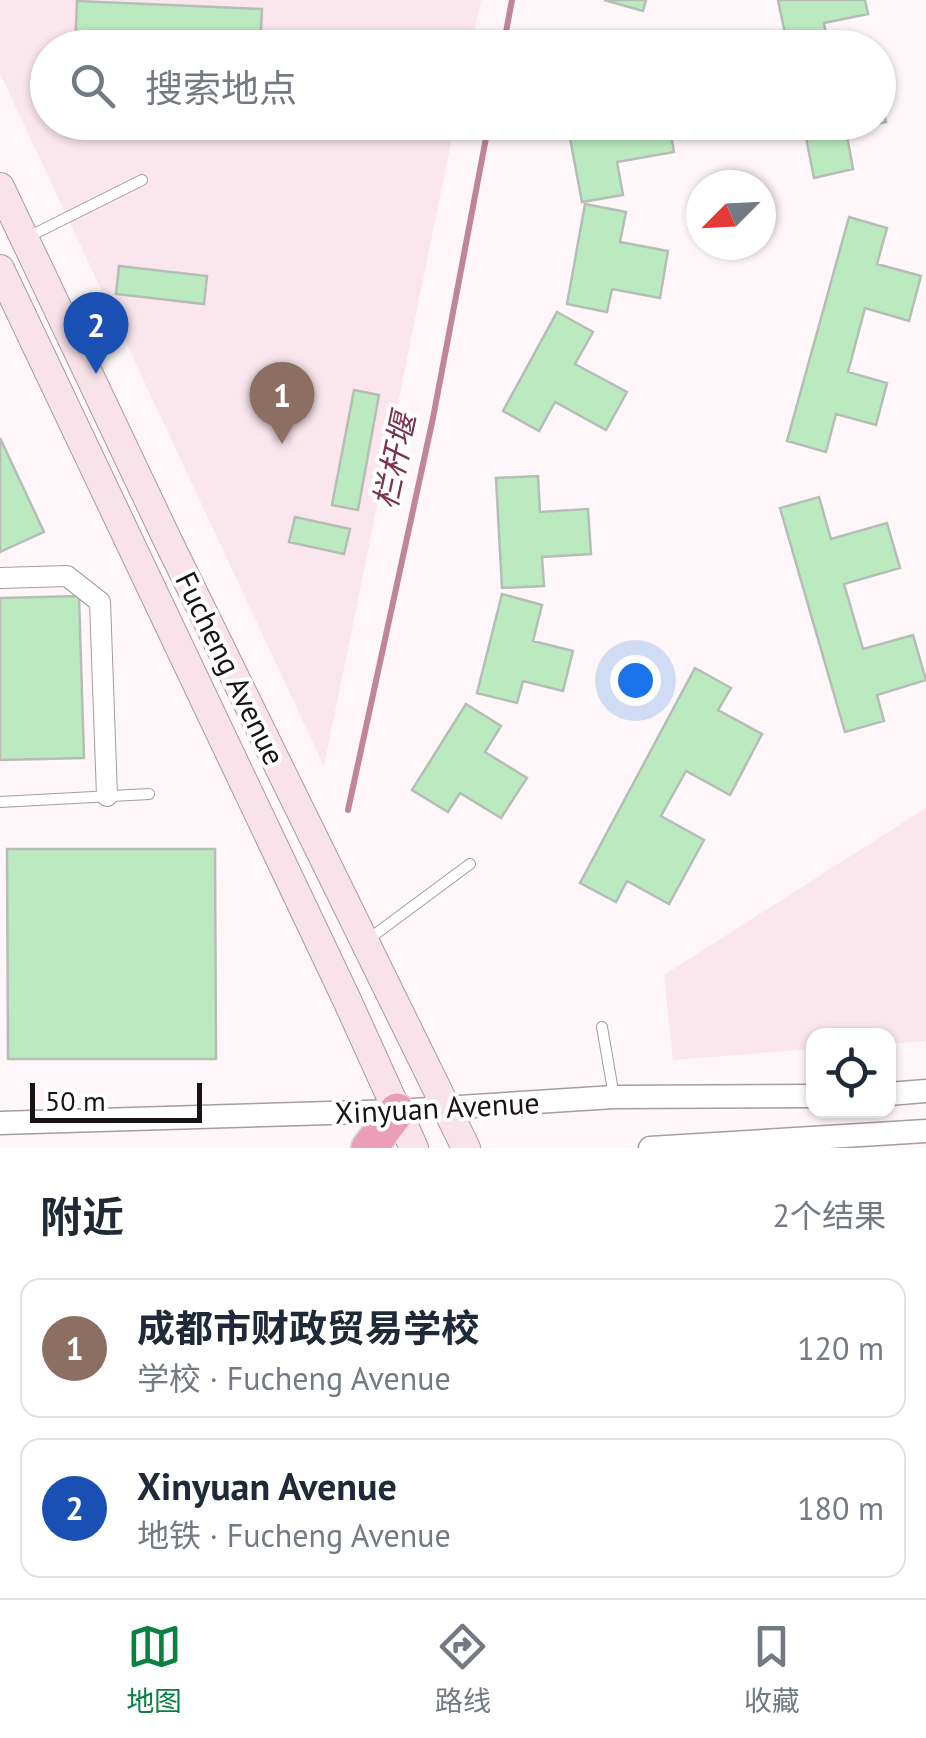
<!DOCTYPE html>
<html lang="zh">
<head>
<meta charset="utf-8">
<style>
  :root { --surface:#fff; --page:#f2f2f3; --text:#1f2937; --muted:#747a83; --line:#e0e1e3; --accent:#0b8043 }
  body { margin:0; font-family:"PT Sans","Noto Sans SC",sans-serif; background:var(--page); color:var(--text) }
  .controls { position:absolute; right:30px; bottom:30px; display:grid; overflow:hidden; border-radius:20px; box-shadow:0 2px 8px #0004 }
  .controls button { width:90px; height:90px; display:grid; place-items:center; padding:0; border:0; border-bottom:2px solid var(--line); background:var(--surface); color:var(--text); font:50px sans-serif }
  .compass { position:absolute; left:686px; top:170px; width:90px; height:90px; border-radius:50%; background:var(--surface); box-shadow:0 2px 8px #0004; rotate:246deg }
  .scale { position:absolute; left:30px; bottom:25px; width:172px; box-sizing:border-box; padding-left:10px; border:5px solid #181415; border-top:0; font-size:28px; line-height:35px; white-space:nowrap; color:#181415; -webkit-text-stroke:8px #fff; paint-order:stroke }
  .you { position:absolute; left:635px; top:680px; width:35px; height:35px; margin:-25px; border:8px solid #fff; border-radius:50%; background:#1a73e8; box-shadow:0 0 0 15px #1a73e833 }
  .badge { display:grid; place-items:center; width:65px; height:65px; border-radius:50%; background:var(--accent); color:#fff; font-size:32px; font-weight:700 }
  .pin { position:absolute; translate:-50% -82px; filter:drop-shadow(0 2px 5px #0008) }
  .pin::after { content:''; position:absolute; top:52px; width:35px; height:30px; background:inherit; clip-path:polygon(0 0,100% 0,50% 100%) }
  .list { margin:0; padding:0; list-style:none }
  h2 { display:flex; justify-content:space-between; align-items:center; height:130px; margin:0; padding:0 40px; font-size:42px }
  h2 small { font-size:32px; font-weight:400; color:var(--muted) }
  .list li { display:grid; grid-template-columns:65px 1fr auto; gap:30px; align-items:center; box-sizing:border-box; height:140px; margin:0 20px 20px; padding:0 20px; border:2px solid var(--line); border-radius:20px }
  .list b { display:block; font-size:38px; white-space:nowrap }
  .list p { margin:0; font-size:32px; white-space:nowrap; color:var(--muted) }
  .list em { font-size:32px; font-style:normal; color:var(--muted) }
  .icon { flex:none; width:55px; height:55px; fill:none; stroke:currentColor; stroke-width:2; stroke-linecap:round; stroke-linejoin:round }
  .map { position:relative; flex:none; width:926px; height:1148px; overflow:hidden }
  .search { position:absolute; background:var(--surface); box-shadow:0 2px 8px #0004; left:30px; right:30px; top:30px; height:110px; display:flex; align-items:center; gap:25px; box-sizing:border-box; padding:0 35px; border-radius:55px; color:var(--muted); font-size:38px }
  .sheet { height:450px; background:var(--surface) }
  nav { display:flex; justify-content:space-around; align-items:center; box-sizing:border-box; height:140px; border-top:2px solid var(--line); background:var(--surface); font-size:28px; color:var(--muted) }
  nav a { display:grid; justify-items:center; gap:5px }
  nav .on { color:var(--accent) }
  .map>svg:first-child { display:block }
</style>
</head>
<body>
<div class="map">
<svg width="926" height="1148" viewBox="0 0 926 1148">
  <rect width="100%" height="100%" fill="#fef6f8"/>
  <path fill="#fae6ec" d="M0,0h481l-10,47 -423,1v74l407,1 -131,643 -324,-693z
    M926,808v233l-37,3 -1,-8h-74l-1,13 -140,11 -9,-85z"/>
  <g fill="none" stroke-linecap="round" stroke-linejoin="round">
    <path stroke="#bf8599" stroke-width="6" d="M503,48l9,-48
      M348,810l85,-392 56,-296"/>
  </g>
  <path fill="#bbeac1" stroke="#b5beb6" stroke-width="2.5" d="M604,0h42l-3,11z
    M778,0h87l3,14 -44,9 5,25h-41z
    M77,1l185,8 -2,39h-185z
    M878,87l8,35 -40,8 7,39 -39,9 -11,-56h75z
    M186,122h46l-1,9 -45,-3z
    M567,122h102l5,30 -57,10 6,33 -41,7z
    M585,204l41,8 -6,30 48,9 -8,47 -48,-9 -5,23 -40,-8z
    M849,217l38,11 -10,36 44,12 -12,45 -44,-13 -17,64 39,11 -11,42 -40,-11 -10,38 -39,-11z
    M119,266l88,10 -3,28 -88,-10z
    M557,312l36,20 -18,32 52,28 -21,38 -51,-28 -16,29 -36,-20z
    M354,390l25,5 -21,115 -26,-5z
    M0,438l44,94 -44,20z
    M538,476l2,36 48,-3 3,45 -49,3 2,29 -42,2 -6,-110z
    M819,497l12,42 56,-16 13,45 -56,16 19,65 50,-14 13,45 -49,15 7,26 -39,11 -65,-224z
    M295,517l55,12 -6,25 -55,-12z
    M502,594l40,11 -9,36 40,10 -10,40 -40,-10 -6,22 -40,-10z
    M79,596l5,162 -84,2v-162z
    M695,668l36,20 -13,22 44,24 -32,61 -44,-24 -25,45 43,24 -35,64 -42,-23 -11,21 -36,-19z
    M466,704l35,22 -16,26 42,26 -26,40 -41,-25 -12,19 -36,-22z
    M7,849h208l1,210h-208z"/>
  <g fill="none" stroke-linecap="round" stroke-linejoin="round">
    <defs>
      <path id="service" d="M26,238l116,-58
        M0,802l149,-8
        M366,941l104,-77
        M602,1027l12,69"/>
      <path id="minor" d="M0,578l67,-2 33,26 7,194"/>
      <path id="tertiary" d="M888,1094l38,-3
        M0,1123l397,-12 217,-14 200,-1
        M650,1148l276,-17"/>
      <path id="secondary" d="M0,187l168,354 298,607
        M0,269l346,729 68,150"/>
      <path id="motorway" d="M369,1148l28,-37"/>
    </defs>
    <use href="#service" stroke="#a79c9f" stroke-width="12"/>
    <use href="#minor" stroke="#a79c9f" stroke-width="22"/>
    <use href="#tertiary" stroke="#a79c9f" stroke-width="25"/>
    <use href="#secondary" stroke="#a79c9f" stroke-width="30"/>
    <use href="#motorway" stroke="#d5d5d5" stroke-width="38"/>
    <use href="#service" stroke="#fff" stroke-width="10"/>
    <use href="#minor" stroke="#fff" stroke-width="20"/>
    <use href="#tertiary" stroke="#fff" stroke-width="22"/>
    <use href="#secondary" stroke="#f9e2ea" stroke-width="28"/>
    <use href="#motorway" stroke="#eb9eb8" stroke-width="35"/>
  </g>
  <g text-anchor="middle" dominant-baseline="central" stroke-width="8" stroke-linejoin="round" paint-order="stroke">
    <g font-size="30" fill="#181415" stroke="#fff">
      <text transform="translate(231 668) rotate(64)">Fucheng Avenue</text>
      <text transform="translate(437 1107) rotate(-3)">Xinyuan Avenue</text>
    </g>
    <g font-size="32" font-style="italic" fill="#7c3450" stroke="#fff">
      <text transform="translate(394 461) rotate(-78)">栏杆堰</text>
    </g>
  </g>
</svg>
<div class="controls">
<button><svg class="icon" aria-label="locate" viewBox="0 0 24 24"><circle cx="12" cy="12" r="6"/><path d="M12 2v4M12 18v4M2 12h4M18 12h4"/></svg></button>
</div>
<svg class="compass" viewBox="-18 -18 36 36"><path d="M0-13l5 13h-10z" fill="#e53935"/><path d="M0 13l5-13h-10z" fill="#747a83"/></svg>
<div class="scale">50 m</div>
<div class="you"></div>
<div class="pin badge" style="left:282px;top:444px;background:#8d6e63">1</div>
<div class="pin badge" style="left:96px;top:374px;background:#1a4fb4">2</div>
<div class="search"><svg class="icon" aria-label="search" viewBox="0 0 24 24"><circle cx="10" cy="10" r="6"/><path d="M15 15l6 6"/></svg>搜索地点</div>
</div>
<section class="sheet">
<h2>附近<small>2个结果</small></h2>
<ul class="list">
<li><span class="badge" style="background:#8d6e63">1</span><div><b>成都市财政贸易学校</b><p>学校 · Fucheng Avenue</p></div><em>120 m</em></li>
<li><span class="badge" style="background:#1a4fb4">2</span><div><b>Xinyuan Avenue</b><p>地铁 · Fucheng Avenue</p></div><em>180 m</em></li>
</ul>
</section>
<nav>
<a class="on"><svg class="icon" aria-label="map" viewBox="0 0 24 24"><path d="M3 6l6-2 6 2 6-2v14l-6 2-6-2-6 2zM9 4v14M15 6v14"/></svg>地图</a>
<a><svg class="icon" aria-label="directions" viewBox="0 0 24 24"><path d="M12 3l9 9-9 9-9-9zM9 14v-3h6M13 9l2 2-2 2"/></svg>路线</a>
<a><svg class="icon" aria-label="saved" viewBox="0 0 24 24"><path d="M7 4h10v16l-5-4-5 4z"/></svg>收藏</a>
</nav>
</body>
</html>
